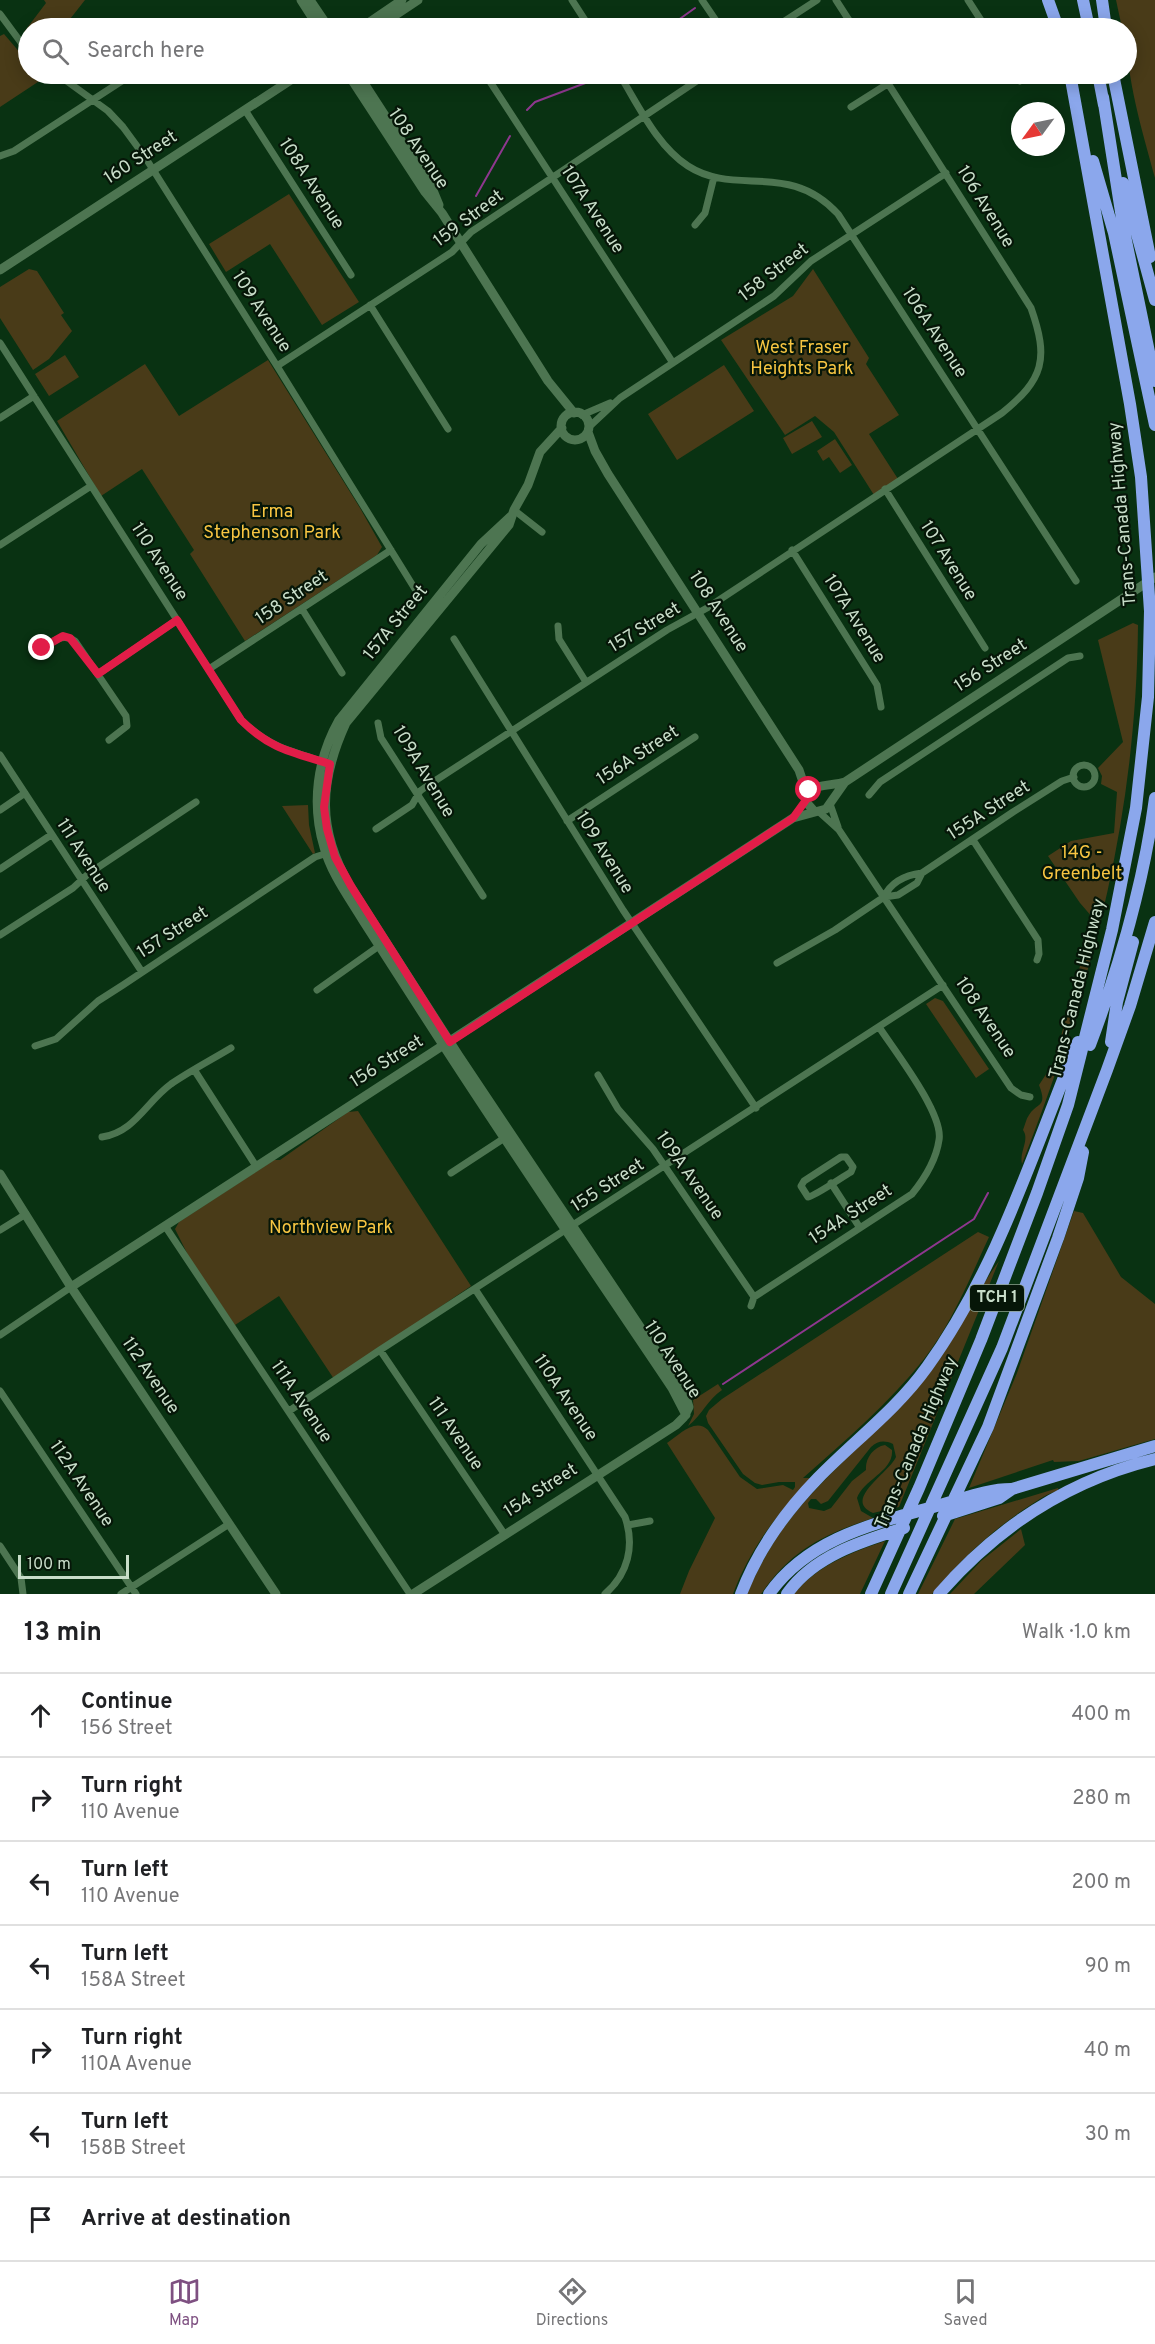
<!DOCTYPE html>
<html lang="en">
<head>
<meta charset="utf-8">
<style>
  :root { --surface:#fff; --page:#f2f2f2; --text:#202124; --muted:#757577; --line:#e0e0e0; --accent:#7e5081 }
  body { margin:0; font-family:Overpass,sans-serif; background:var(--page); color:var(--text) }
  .compass { position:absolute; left:1011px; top:102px; width:54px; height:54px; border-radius:50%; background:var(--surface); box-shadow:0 3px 15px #0003; rotate:237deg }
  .scale { position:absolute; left:18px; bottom:15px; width:111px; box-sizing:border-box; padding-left:6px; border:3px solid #c8ddc9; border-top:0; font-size:16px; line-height:21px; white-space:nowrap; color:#c8ddc9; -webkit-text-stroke:4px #061608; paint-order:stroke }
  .stop { position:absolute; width:18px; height:18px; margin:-14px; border:4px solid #e11d48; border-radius:50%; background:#fff }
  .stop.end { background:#e11d48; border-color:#fff; box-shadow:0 2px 6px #0008 }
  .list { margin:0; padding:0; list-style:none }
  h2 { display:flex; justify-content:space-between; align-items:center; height:78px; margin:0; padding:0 24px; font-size:26px }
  h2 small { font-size:20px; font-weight:400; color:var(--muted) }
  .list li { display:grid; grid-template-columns:39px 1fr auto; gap:18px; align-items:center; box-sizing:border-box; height:84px; padding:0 24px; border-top:2px solid var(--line) }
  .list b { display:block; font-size:22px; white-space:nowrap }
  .list p { margin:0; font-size:20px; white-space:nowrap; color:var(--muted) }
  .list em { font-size:20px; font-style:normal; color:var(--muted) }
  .icon { flex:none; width:33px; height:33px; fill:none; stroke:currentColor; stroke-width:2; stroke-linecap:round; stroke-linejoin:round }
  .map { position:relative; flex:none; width:1155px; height:1594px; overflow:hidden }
  .search { position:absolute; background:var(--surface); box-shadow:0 3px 15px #0003; left:18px; right:18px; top:18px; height:66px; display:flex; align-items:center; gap:15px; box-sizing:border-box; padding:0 21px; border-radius:33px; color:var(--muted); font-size:22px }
  .sheet { height:666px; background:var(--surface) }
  nav { display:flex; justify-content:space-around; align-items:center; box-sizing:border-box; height:84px; border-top:2px solid var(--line); background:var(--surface); font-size:16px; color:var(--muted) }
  nav a { display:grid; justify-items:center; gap:3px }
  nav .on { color:var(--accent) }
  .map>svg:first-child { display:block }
</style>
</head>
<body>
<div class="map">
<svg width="1155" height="1594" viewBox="0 0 1155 1594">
  <rect width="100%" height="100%" fill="#093212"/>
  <path fill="#493b18" d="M44,0h41l-22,28h-35v9l-4,-5 22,-29z
    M1116,0h39v178c-13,-48 -29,-100 -29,-150h-4z
    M4,34l24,28v12h16l3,2 -47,31v-71z
    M289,194l70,108 -37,23 -52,-81 -44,28 -17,-28z
    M29,269l8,2 27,42 -3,2 11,16 -23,28 -16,11 -33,-52v-31z
    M813,269l56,89 -3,6 33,51 -30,19 29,45 -24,16 -40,-63 -19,-16 -30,19 -64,-95 72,-44z
    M65,355l14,22 -30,19 -14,-22z
    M268,360l92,148 22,39 -5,8 -132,86 -55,-87 4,-4 -52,-81 -41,27 -44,-75 88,-57 34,52z
    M724,365l30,46 -77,49 -29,-46z
    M812,421l10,16 -30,17 -9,-16z
    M835,439l17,26 -12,8 -11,-16 -6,4 -6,-10z
    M1133,623l5,2c-2,195 -46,359 -116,539 -3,-12 8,-24 1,-34 2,-5 3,-11 6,-15 8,-13 19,-7 10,-30l15,-23 39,-144 -13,-15 -32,-47 23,-15 43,-8 3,-41 -16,-8 1,-8 -4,-8 25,-26 -25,-102z
    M308,805l1,20 6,28 -2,1 -31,-48z
    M935,998l8,3 46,68 -13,9 -50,-74z
    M358,1111l113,175 -137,93 -55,-83 -44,29 -45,-66 -15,-30 4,-7 95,-62h6l68,-48z
    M1074,1211l9,2 38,64 34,27v135l-76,22 -25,1 -1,-2 -84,28 48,-115z
    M978,1232l11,5c-19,41 -37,86 -65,122 -35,44 -78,81 -121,119h8c-34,35 -61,71 -78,116h-53l9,-23 26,-53 -48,-75c12,-8 28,-26 41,-13l32,47 17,12 26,-4 10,5 2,-3v-5h-16l-17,3 -7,-2 -12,-9 -35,-51 -2,-7 3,-6 13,-11z
    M999,1261l-100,246 -26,6c-31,-13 16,-40 23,-56l-3,-13c-9,-4 -15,-3 -22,3l-43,54 -7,3 -5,-5h-5l-3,4 1,5 15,3 7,-3 21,-27 14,-11c-1,-11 7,-23 19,-25l7,5c2,21 -29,30 -35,48l4,13 12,7c-49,16 -82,32 -112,76h-14c10,-23 21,-44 35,-64 42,-58 102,-101 147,-157 28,-34 44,-77 70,-112z
    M718,1384l4,6c-14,9 -20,25 -34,36l6,-12 -1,-14z
    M1058,1488v3c-10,2 -20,9 -29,15 -37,24 -69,54 -97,88h-14l37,-75z
    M1021,1529l4,16 -51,49h-24l31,-33z
    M885,1541l-25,53h-66c24,-29 56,-41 91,-53z"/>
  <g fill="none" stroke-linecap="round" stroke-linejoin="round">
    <path stroke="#8e378f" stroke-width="2" d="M667,28l28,-20
      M527,110l8,-8 69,-26
      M476,196l34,-60
      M723,1384l251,-165 14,-26"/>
    <path stroke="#4d7551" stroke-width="7" d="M572,0l18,28
      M702,0l19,28
      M836,0l18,28
      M968,0l18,28
      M0,14l28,38
      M774,28l43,-28
      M57,74l51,37 15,16 22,30 132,209 138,223
      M485,74l188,289
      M619,74c19,30 37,71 69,92 48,31 101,-6 150,48l238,367
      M754,74l3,2
      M1015,74l5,7
      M127,75l7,5 5,-2 3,-4
      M851,107l38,-24
      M245,110l106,165
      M0,156l14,-5 114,-74
      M695,225l10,-12 9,-36
      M370,305l78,124
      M0,343l241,377c28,27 48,31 84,42
      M277,366l175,-114 19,-20 236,-158
      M582,415l28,-12
      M0,418l34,-22
      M589,427l31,-29 154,-102 37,-35 135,-88
      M885,489l100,159
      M514,510l28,22
      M0,545l91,-59
      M792,550l85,135 4,22
      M302,609l40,64
      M558,626l1,13 27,43
      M454,639l169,271 133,198
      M42,648c11,-6 21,-16 33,-7l51,75 1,10 -18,14
      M209,669l182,-119
      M98,674l79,-54
      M378,723l3,15 102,158
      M0,755l142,217
      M1073 776a11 11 0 1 1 22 0a11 11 0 1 1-22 0Z
      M869,795l11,-13 188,-124 12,-2
      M830,804l8,23
      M0,810l25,-17
      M818,811l21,19 172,258 10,7 9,2
      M567,821l128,-84
      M376,829l36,-24 8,-14 7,-5 240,-156 40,-22 295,-195c42,-34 47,-54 29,-105l-149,-234
      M973,840l65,100 1,14 -2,6
      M0,869l51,-34
      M884,897c7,-15 22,-22 38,-24l91,-61 49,-31 12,-4
      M0,935l73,-47 15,-14 108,-72
      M777,963l58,-33 49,-33 14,-2 19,-12 5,-10
      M317,990l62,-44
      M35,1046l21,-7 42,-38 25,-16 192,-128 16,-5
      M195,1071l61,95
      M598,1075l20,34 35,40 101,148
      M102,1137c33,-5 44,-35 69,-53 19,-13 40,-24 60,-36
      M841,1157h5l7,10 -2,5c-9,5 -36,24 -43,25l-7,-11 3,-5z
      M451,1173l55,-36
      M831,1183l29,45
      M165,1226l245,368
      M0,1230l26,-16
      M475,1289l150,228c10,29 3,57 -20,77
      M754,1297l158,-103c13,-16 24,-33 27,-54 5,-26 -45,-90 -60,-113
      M751,1306l3,-9
      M0,1335l71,-48
      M380,1350l125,185
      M0,1391l136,203
      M289,1411l91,-61 563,-365
      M628,1525l22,-4
      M0,1546l21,32 2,16
      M121,1594l108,-70"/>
    <path stroke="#4d7551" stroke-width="9" d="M301,0l18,28
      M310,0l19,28
      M361,28l41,-28
      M376,28l42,-28
      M348,74l77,118 17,21 106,168 26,32
      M358,74l74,114 7,17
      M0,270l300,-196
      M561 426a14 14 0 1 1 28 0a14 14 0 1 1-28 0Z
      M588,432l7,19 13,23 191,296 8,24
      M511,516l-30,28 -142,176c-22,39 -28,84 -15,127 7,26 24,49 38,72 18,28 36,56 54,84 83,130 170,257 256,385l14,27
      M814,811l-8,-9 3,-12c8,-5 26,-5 36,-8
      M0,1174l71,113 205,307
      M71,1287l722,-469 33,-9 19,-27 310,-205
      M413,1594l263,-169 8,-8 5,-10 -4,-13 -226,-338 -109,-170c-33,-57 -31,-104 -4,-163l163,-198 5,-15 14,-25 12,-33 22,-24"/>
    <path stroke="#8ba7ec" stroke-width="12" d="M1048,0l10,28
      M1083,0l6,28
      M1102,0l4,28
      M1098,74l6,31
      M1113,74l37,183
      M1103,97l21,134 31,150
      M1093,161l21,72 41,192
      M1123,183l32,117
      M1111,1042l6,-40 16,-60
      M1090,1045c30,-80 54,-163 65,-247
      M943,1516l56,-18 13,-9 143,-43
      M741,1594c17,-45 44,-82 77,-116 36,-37 79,-69 109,-111 70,-97 106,-215 151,-325
      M769,1594c40,-57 108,-71 171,-89 23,-6 47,-16 71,-16
      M787,1594c26,-38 75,-53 117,-66
      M871,1594l48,-106 62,-148 56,-147 31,-88 44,-175 24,-122 12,-111 2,-86 -9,-134 -11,-73 -60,-330
      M891,1594l111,-246 105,-278 23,-64 25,-84
      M909,1594l79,-167 70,-189 20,-60 5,-26
      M939,1594c58,-67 130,-114 216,-135"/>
  </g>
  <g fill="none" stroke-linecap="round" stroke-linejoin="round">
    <path stroke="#e11d48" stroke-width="8" d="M42,648l21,-12 7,2 28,36 79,-54 64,100c29,29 51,32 89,44l-6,43 3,22 8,28 16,29 99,156 343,-224 13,-18 3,-10"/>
  </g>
  <g text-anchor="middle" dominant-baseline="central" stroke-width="4.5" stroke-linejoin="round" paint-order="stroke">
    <rect fill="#061608" stroke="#8ea18f" stroke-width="1.5" x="970" y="1285" width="54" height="26" rx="4.5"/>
    <g font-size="16" font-weight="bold" fill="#c8ddc9">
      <text x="997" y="1298">TCH 1</text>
    </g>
    <g font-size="18" fill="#c8ddc9" stroke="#061608">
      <text transform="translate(418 149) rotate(56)">108 Avenue</text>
      <text transform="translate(141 158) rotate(-33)">160 Street</text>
      <text transform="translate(311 184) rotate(57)">108A Avenue</text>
      <text transform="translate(985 207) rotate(58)">106 Avenue</text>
      <text transform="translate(592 210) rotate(57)">107A Avenue</text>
      <text transform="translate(469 219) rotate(-37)">159 Street</text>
      <text transform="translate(774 273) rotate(-38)">158 Street</text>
      <text transform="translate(261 312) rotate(57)">109 Avenue</text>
      <text transform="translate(934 333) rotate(57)">106A Avenue</text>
      <text transform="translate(1123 514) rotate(-95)">Trans-Canada Highway</text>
      <text transform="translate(948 561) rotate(58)">107 Avenue</text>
      <text transform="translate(159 562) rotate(57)">110 Avenue</text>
      <text transform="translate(292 598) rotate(-34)">158 Street</text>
      <text transform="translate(718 612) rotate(57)">108 Avenue</text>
      <text transform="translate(854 619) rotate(58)">107A Avenue</text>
      <text transform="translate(396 623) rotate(-51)">157A Street</text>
      <text transform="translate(645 628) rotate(-31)">157 Street</text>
      <text transform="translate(991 666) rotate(-33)">156 Street</text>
      <text transform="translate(638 756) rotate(-33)">156A Street</text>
      <text transform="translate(423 772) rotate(59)">109A Avenue</text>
      <text transform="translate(989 811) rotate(-33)">155A Street</text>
      <text transform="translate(604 853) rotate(58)">109 Avenue</text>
      <text transform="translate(83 856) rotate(57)">111 Avenue</text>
      <text transform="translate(173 933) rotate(-33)">157 Street</text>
      <text transform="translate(1078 989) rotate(-76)">Trans-Canada Highway</text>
      <text transform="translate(985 1018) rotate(56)">108 Avenue</text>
      <text transform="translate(387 1062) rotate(-32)">156 Street</text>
      <text transform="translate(689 1176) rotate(55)">109A Avenue</text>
      <text transform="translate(608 1186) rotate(-33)">155 Street</text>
      <text transform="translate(851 1215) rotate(-33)">154A Street</text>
      <text transform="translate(672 1360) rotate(57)">110 Avenue</text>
      <text transform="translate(150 1376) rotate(56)">112 Avenue</text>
      <text transform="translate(565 1398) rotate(56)">110A Avenue</text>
      <text transform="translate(301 1402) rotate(56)">111A Avenue</text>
      <text transform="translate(455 1434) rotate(56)">111 Avenue</text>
      <text transform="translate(917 1443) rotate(-67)">Trans-Canada Highway</text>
      <text transform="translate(81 1484) rotate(56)">112A Avenue</text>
      <text transform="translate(541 1491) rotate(-33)">154 Street</text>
    </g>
    <g font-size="18" fill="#f7c542" stroke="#061608">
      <text x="802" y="348">West Fraser<tspan x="802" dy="21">Heights Park</tspan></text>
      <text x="272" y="512">Erma<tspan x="272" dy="21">Stephenson Park</tspan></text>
      <text x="1082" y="853">14G -<tspan x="1082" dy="21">Greenbelt</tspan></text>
      <text x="331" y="1228">Northview Park</text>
    </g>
  </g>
</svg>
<svg class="compass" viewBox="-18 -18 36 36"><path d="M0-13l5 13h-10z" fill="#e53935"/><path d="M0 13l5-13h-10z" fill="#757577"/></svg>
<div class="scale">100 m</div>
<div class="stop" style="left:809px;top:790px"></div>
<div class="stop end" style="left:42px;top:648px"></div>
<div class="search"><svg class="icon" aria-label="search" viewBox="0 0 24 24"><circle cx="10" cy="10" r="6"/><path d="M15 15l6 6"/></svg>Search here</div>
</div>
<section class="sheet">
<h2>13 min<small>Walk · 1.0 km</small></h2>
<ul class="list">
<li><svg class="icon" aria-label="ahead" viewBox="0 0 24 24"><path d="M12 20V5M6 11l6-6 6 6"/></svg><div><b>Continue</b><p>156 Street</p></div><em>400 m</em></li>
<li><svg class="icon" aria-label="right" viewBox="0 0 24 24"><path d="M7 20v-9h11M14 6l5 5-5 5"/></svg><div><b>Turn right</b><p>110 Avenue</p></div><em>280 m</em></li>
<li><svg class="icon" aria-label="left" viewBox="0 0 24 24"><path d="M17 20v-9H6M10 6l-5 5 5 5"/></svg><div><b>Turn left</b><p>110 Avenue</p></div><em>200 m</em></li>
<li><svg class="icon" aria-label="left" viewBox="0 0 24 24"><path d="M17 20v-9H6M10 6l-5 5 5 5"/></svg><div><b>Turn left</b><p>158A Street</p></div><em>90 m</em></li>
<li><svg class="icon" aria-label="right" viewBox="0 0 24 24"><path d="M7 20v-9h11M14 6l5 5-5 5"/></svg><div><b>Turn right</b><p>110A Avenue</p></div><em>40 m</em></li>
<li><svg class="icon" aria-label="left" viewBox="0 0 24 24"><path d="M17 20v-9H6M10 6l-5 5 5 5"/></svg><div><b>Turn left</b><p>158B Street</p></div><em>30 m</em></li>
<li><svg class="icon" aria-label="arrive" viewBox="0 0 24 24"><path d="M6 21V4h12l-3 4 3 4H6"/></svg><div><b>Arrive at destination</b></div></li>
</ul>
</section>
<nav>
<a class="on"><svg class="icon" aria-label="map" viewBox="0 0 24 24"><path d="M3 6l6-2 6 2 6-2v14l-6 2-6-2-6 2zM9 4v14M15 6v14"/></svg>Map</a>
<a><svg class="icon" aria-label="directions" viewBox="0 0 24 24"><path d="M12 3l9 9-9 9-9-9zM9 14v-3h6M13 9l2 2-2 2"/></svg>Directions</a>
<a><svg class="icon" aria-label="saved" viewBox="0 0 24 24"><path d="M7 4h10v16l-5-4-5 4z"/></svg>Saved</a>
</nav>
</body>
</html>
